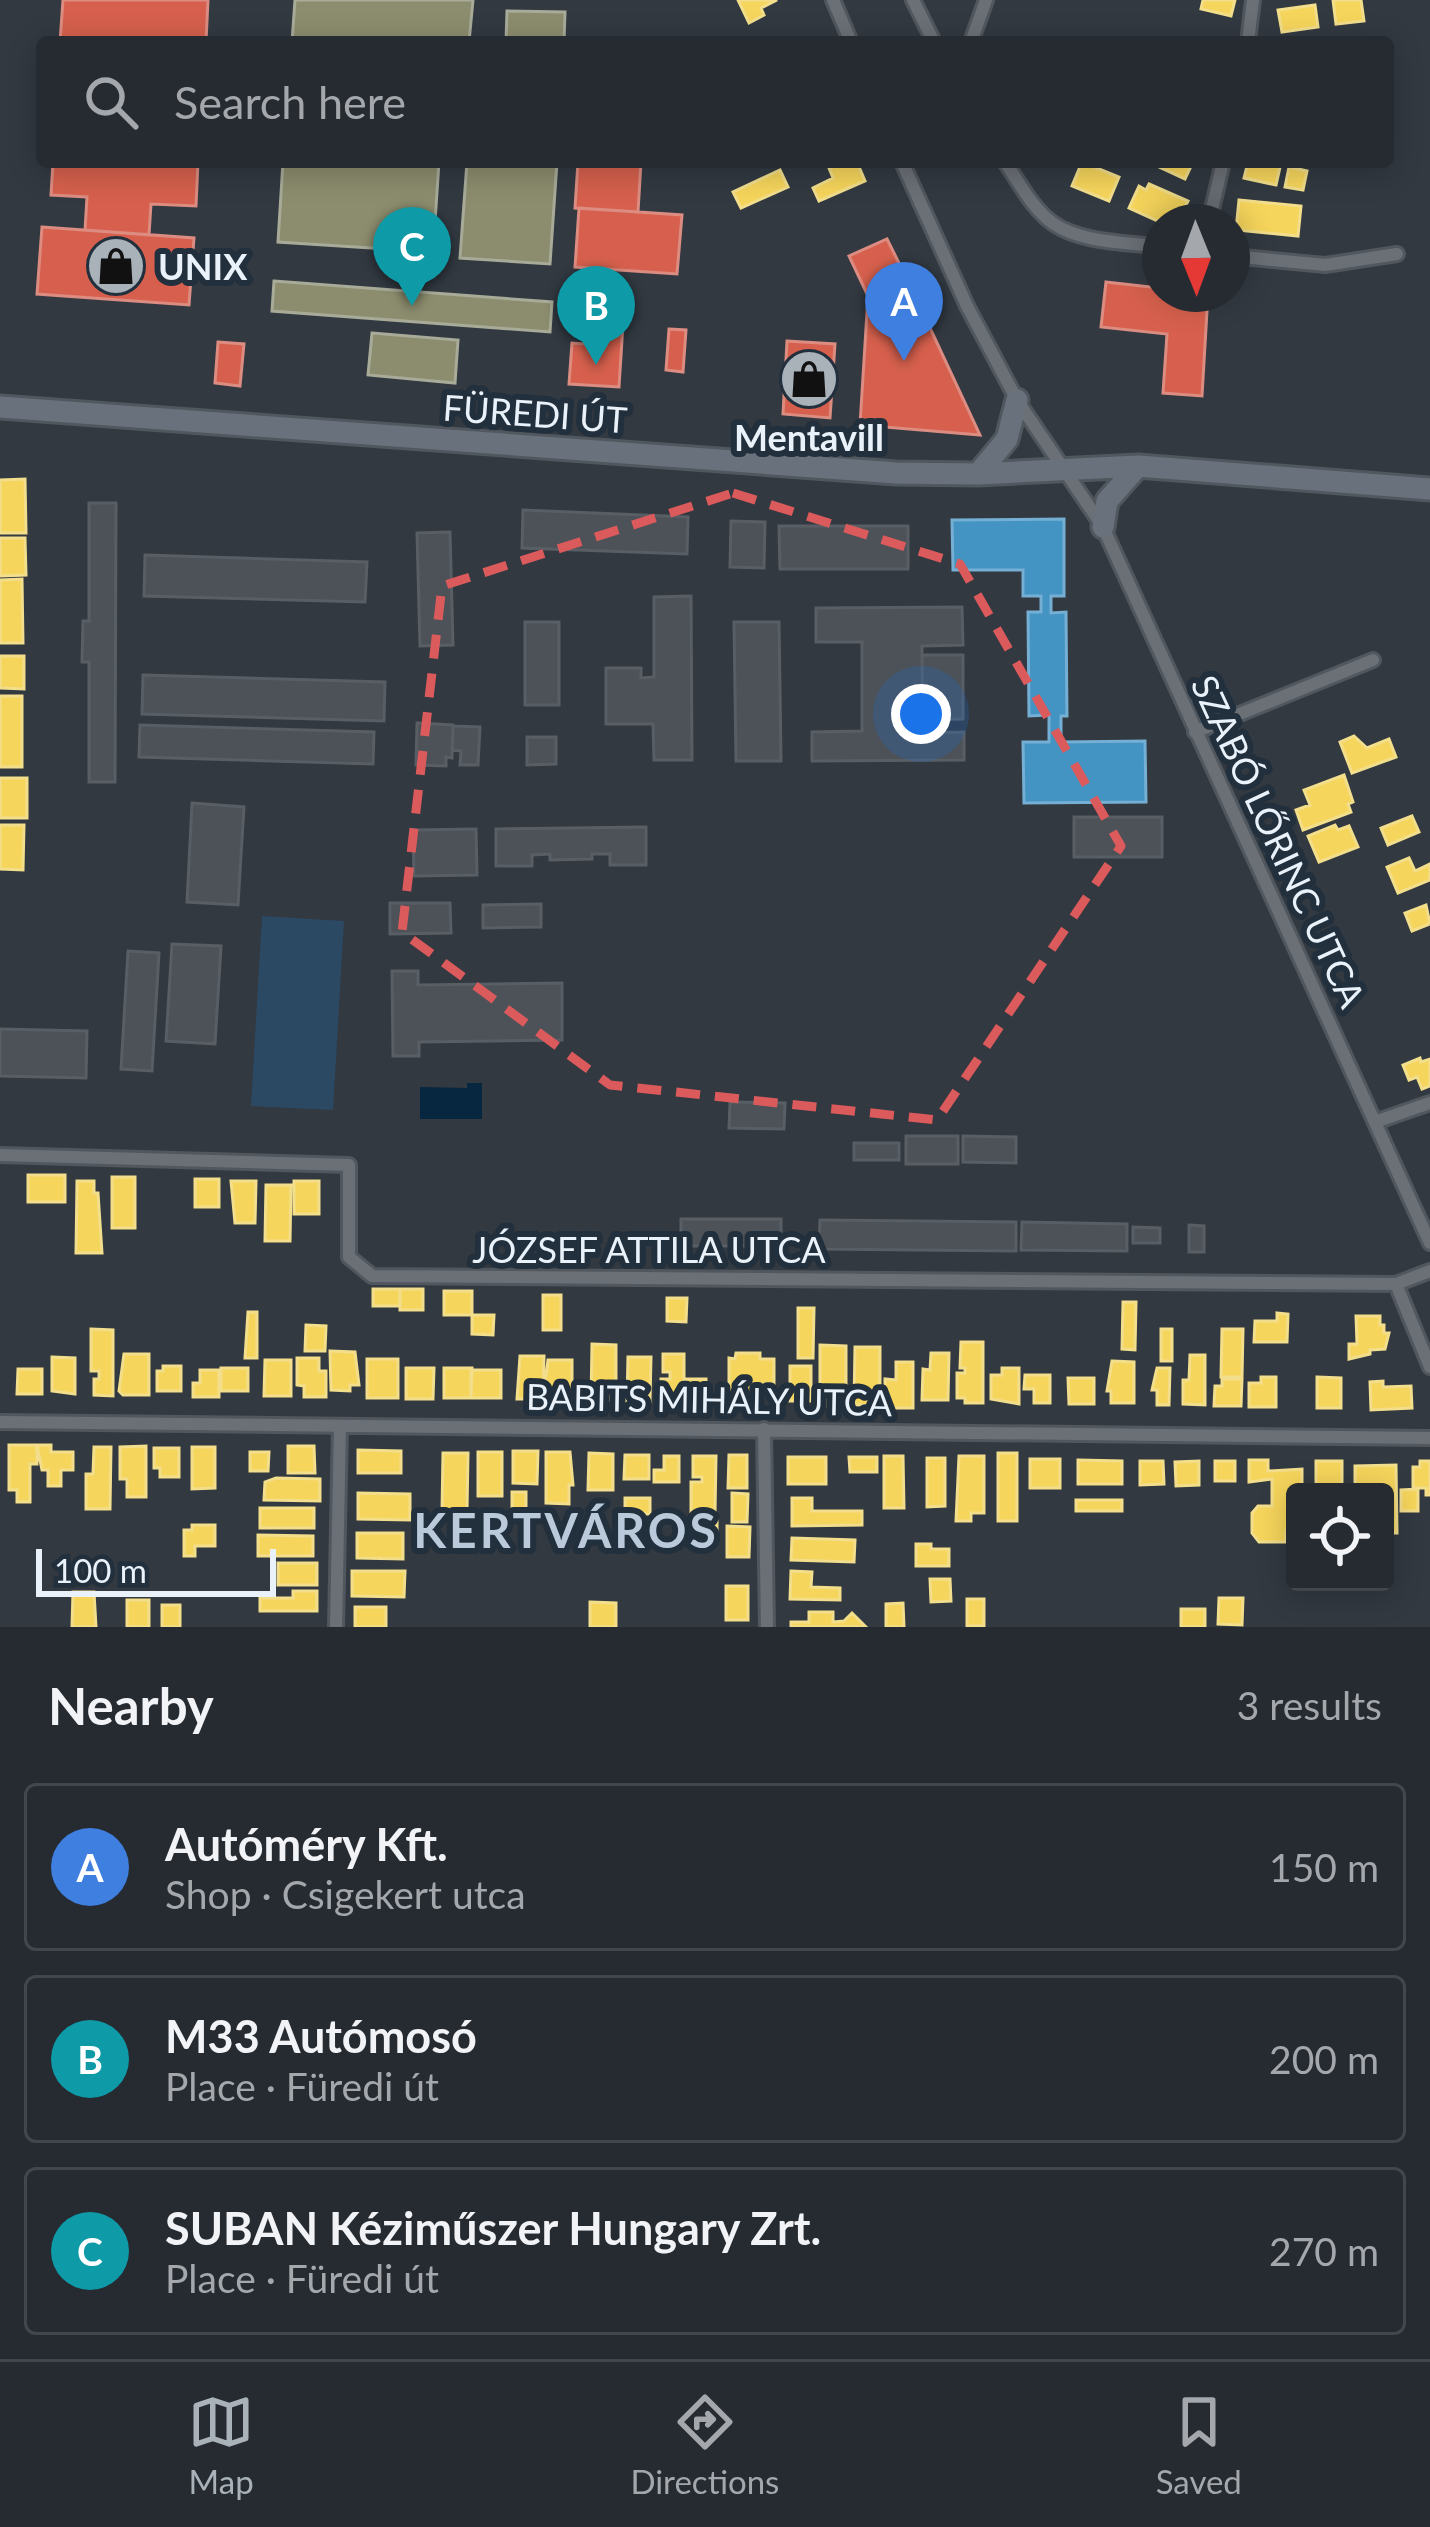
<!DOCTYPE html>
<html lang="en">
<head>
<meta charset="utf-8">
<style>
  :root { --surface:#262b31; --page:#2e3339; --text:#f1f3f6; --muted:#a4a7ab; --line:#42474d; --accent:#a9b1b9 }
  body { margin:0; font-family:Lato,sans-serif; background:var(--page); color:var(--text) }
  .controls { position:absolute; right:36px; bottom:36px; display:grid; overflow:hidden; border-radius:12px; box-shadow:0 6px 30px #0003 }
  .controls button { width:108px; height:108px; display:grid; place-items:center; padding:0; border:0; border-bottom:3px solid var(--line); background:var(--surface); color:var(--text); font:60px sans-serif }
  .compass { position:absolute; left:1142px; top:204px; width:108px; height:108px; border-radius:50%; background:var(--surface); box-shadow:0 6px 30px #0003; rotate:179deg }
  .scale { position:absolute; left:36px; bottom:30px; width:240px; box-sizing:border-box; padding-left:12px; border:6px solid #e9f2fa; border-top:0; font-size:33px; line-height:42px; white-space:nowrap; color:#e9f2fa; -webkit-text-stroke:9px #222f3c; paint-order:stroke }
  .you { position:absolute; left:921px; top:714px; width:42px; height:42px; margin:-30px; border:9px solid #fff; border-radius:50%; background:#1a73e8; box-shadow:0 0 0 18px #1a73e833 }
  .badge { display:grid; place-items:center; width:78px; height:78px; border-radius:50%; background:var(--accent); color:#fff; font-size:39px; font-weight:700 }
  .pin { position:absolute; translate:-50% -99px; filter:drop-shadow(0 3px 6px #0008) }
  .pin::after { content:''; position:absolute; top:63px; width:42px; height:36px; background:inherit; clip-path:polygon(0 0,100% 0,50% 100%) }
  .list { margin:0; padding:0; list-style:none }
  h2 { display:flex; justify-content:space-between; align-items:center; height:156px; margin:0; padding:0 48px; font-size:51px }
  h2 small { font-size:39px; font-weight:400; color:var(--muted) }
  .list li { display:grid; grid-template-columns:78px 1fr auto; gap:36px; align-items:center; box-sizing:border-box; height:168px; margin:0 24px 24px; padding:0 24px; border:3px solid var(--line); border-radius:12px }
  .list b { display:block; font-size:45px; white-space:nowrap }
  .list p { margin:0; font-size:39px; white-space:nowrap; color:var(--muted) }
  .list em { font-size:39px; font-style:normal; color:var(--muted) }
  .icon { flex:none; width:66px; height:66px; fill:none; stroke:currentColor; stroke-width:2; stroke-linecap:round; stroke-linejoin:round }
  .map { position:relative; flex:none; width:1430px; height:1627px; overflow:hidden }
  .search { position:absolute; background:var(--surface); box-shadow:0 6px 30px #0003; left:36px; right:36px; top:36px; height:132px; display:flex; align-items:center; gap:30px; box-sizing:border-box; padding:0 42px; border-radius:12px; color:var(--muted); font-size:45px }
  .sheet { height:732px; background:var(--surface) }
  nav { display:flex; justify-content:space-around; align-items:center; box-sizing:border-box; height:168px; border-top:3px solid var(--line); background:var(--surface); font-size:33px; color:var(--muted) }
  nav a { display:grid; justify-items:center; gap:6px }
  nav .on { color:var(--accent) }
  .map>svg:first-child { display:block }
</style>
</head>
<body>
<div class="map">
<svg width="1430" height="1627" viewBox="0 0 1430 1627">
  <rect width="100%" height="100%" fill="#323941"/>
  <path fill="#2c4964" d="M262,916l82,5 -11,189 -82,-4z"/>
  <path fill="#07263f" d="M467,1083h15v36h-62v-32l47,1z"/>
  <path fill="#f6d55c" stroke="#f2de8b" stroke-width="3" d="M738,0h39l-16,8 3,7 -15,8z
    M1203,0h32l-4,16 -30,-7z
    M1333,0h28l3,21 -28,3z
    M1315,5l3,22 -36,5 -4,-22z
    M843,162h14l8,19 -46,20 -6,-13 20,-10 -4,-10z
    M1082,162l37,15 -10,24 -37,-15z
    M1159,162h34l-8,17 -28,-13z
    M1248,162l33,1 -5,22 -32,-7z
    M1289,167l18,4 -4,19 -18,-3z
    M780,170l8,17 -47,21 -8,-16z
    M1149,184l39,17 -10,21 -9,-4 -9,4 -31,-14 10,-22 7,4z
    M1239,200l62,6 -3,30 -62,-6z
    M25,479l1,54h-26v-53z
    M0,538h25l1,37 -26,1z
    M22,579l1,64h-23v-63z
    M0,656h24v33l-24,-1z
    M0,696h22v71h-22z
    M1354,736l13,12 22,-9 7,18 -44,16 -12,-31z
    M1344,775l9,27 -5,2 3,8 -48,18 -7,-20 14,-5 -6,-15z
    M0,778h27v40h-27z
    M1412,816l7,16 -31,13 -7,-17z
    M0,825h24l-1,45 -23,-1z
    M1335,825l3,5 11,-4 9,21 -39,15 -11,-26z
    M1409,858l6,13 15,-7v16l-32,13 -11,-26z
    M1426,905l4,19 -18,7 -7,-18z
    M1420,1058l1,4 9,-3v27l-8,3 -5,-12 -8,3 -6,-15z
    M28,1175h37v27h-37z
    M112,1177h23v51h-23z
    M195,1179h24v28h-24z
    M77,1181h17v12h4l4,60h-26z
    M231,1181h25l-1,42h-20z
    M294,1181h25v33h-25z
    M266,1185h25l-1,56h-25z
    M373,1289h27v17h-27z
    M400,1289h23v21h-23z
    M444,1291h28v24h-28z
    M543,1295h18v35h-18z
    M667,1298h20l-1,24 -19,-1z
    M1123,1302h13l-1,48 -13,-1z
    M798,1308h16l-1,50h-15z
    M248,1312h9v46h-12z
    M1277,1313l11,1 -1,28h-33l1,-21h22z
    M472,1315h22l-1,20 -21,-1z
    M1356,1316h24v9h4v8h5l-4,16 -15,1v4l-21,5v-15h8z
    M306,1325l20,1 -1,25h-20z
    M91,1329l22,1v66l-19,-1v-16h5v-8h-8z
    M1161,1329h11v32h-11z
    M1222,1329h21l-1,48h-21z
    M961,1342h22v61h-18v-5h-8v-25h8v-5h-5z
    M592,1344l24,1v55h-25z
    M820,1345l26,1v60h-26z
    M855,1347h25v58h-26z
    M330,1351l25,1 4,33h-9v6l-19,-1z
    M736,1353h24v6h14v25h-19v19l-26,-1v-44l6,1z
    M931,1353h18l-1,47h-26l1,-31 7,1z
    M124,1354h25v41h-26l-4,-4z
    M663,1354h21v47l-23,-1v-21h9v-7h-7z
    M1190,1355h15v50l-22,-1v-24h6z
    M520,1356h24l-1,43h-26z
    M52,1357l23,1v36l-23,-3z
    M628,1357h23l-1,45 -23,-1z
    M297,1358h22v13h7v26h-22v-11l-7,-1z
    M367,1359h31v39h-31z
    M265,1360h26v36h-27z
    M548,1360h24v39h-29z
    M1112,1361l22,1v41h-23v-12h-4z
    M896,1362h17v46h-28v-29l11,1z
    M163,1366h18v25h-24v-20h6z
    M790,1366h21v35h-21z
    M221,1368h27v23h-27z
    M406,1368h28l-1,31h-27z
    M444,1368h28l-1,30h-27z
    M1002,1368h17v36l-28,-5v-24h11z
    M1157,1368h13l-1,37h-12v-15h-5z
    M18,1369h24v25h-25z
    M200,1370h19v27h-26v-14h7z
    M471,1370h30v28h-30z
    M1025,1375h25v28h-16v-14h-10z
    M1261,1377h15v30h-27v-24h12z
    M1317,1377l24,1v30h-24z
    M1068,1378h26v26h-25z
    M684,1379h22v22h-22z
    M1222,1379h20l-1,27h-27l1,-20h7z
    M1383,1381v6l28,-1 1,22 -41,2 -1,-28z
    M9,1445h28v19h-7v38h-13v-12h-8z
    M37,1445h14v7h22v18h-12v16h-13v-16h-6z
    M146,1446v51h-19v-18h-7v-32z
    M288,1446h26l1,27h-27z
    M94,1447h17l-1,62h-24v-35h7z
    M192,1447h23v41l-23,1z
    M154,1448h25v29h-19v-9h-6z
    M358,1450l43,1v22h-43z
    M513,1451h25l-1,33 -24,-1z
    M250,1452h19l-1,19h-18z
    M478,1452h24v44h-24z
    M546,1452h24l3,33h-4v19l-23,-1z
    M443,1453h25l-1,59h-25z
    M589,1453l24,1v36h-25z
    M998,1453h19v68h-19z
    M625,1455h24v24h-25z
    M729,1455h18v33h-19z
    M664,1456h15v26h-25v-12h10z
    M693,1456h23l-1,57 -24,-1v-30h11v-5h-9z
    M884,1456h19l1,52h-20z
    M959,1456h25v57h-13v8h-15z
    M788,1457h38v27h-38z
    M849,1457h28v15h-27z
    M927,1458h18v48l-18,1z
    M1030,1459h30v29h-30z
    M1078,1460l44,1v23h-44z
    M1249,1460h19v11l34,-2v23h-7v72h-4l-1,-34 -4,1v11h-27l-7,-9v-20l6,-7h14v-27l-23,3z
    M1140,1461h23l1,23 -24,1z
    M1199,1461v24l-23,1 -1,-24z
    M1215,1461h20v20h-20z
    M1316,1461h26v25h-26z
    M1420,1461h10v34h-4v-7h-13v-21h7z
    M1396,1465l1,68h-12v-41h-30v-26z
    M276,1478l44,1v22l-56,-1 1,-18z
    M1418,1489v22h-17v-21z
    M512,1492h14v31l-14,-1z
    M358,1493l52,1v26l-52,-1z
    M732,1493l16,1 -1,28h-15z
    M625,1498h25v16h-25z
    M792,1498h20v13h50v14l-70,1z
    M1076,1500h46v11h-46z
    M260,1508h54v20h-54z
    M693,1520h24v18h-24z
    M192,1525h23v21h-20v10h-11v-26h8z
    M727,1526l23,1 -1,30h-22z
    M357,1533h46v26l-46,-1z
    M258,1535l55,1v20h-55z
    M792,1538l63,2 -1,22 -63,-2z
    M916,1544h15v5h18v17h-33z
    M278,1563h39v22h-39z
    M352,1571h53l-1,26 -52,-1z
    M791,1571l21,1 -1,15 29,1v12l-50,-1z
    M930,1579h20l1,22 -20,1z
    M726,1586h22v34h-22z
    M293,1591h24v20h-57v-13h33z
    M73,1592h21l2,35h-24z
    M1219,1598h24l-1,27 -24,-1z
    M967,1599h17v27h-17z
    M127,1600h22v27h-22z
    M590,1602l26,1v24h-26z
    M903,1603l1,24h-18v-23z
    M162,1605h18v22h-18z
    M355,1607h31v20h-31z
    M1181,1609h24v18h-24z
    M809,1612h24v10l11,-1 8,-8 14,14h-75v-5h18z"/>
  <path fill="#d6604d" stroke="#dc8c81" stroke-width="3" d="M63,0h145l-2,42h-146z
    M53,162h145l-2,44 -45,-2 -2,31 -64,-5 2,-33 -36,-2z
    M578,162h63l-3,50 -63,-4z
    M579,208l103,7 -5,59 -102,-7z
    M42,227l152,11 -5,67 -152,-11z
    M887,239l23,46 70,150 -120,-10 8,-129 -19,-40z
    M1106,282l54,6v6h48l-6,102 -39,-3 4,-59 -66,-7z
    M606,323l17,1 -4,63 -50,-3 3,-41 32,2z
    M669,329l17,1 -3,42 -17,-2z
    M787,341l48,3 -5,74 -47,-4z
    M218,342l26,2 -4,42 -25,-3z"/>
  <path fill="#4393c3" stroke="#75b0d4" stroke-width="3" d="M1064,519v77h-13v17l15,-1 1,104h-6v26l84,-1 1,61 -122,1 -1,-61h26v-27l-20,1 -1,-104h13v-16h-18v-26h-70l-1,-50z"/>
  <path fill="#8c8c6e" stroke="#a8ab98" stroke-width="3" d="M295,0h178l-4,42h-177z
    M507,11l58,1 -1,30h-58z
    M283,162h156l-6,90 -155,-10z
    M467,162h90l-7,102 -90,-6z
    M274,281l278,21 -2,30 -278,-21z
    M372,333l86,7 -3,43 -87,-8z"/>
  <path fill="#4c5258" stroke="#585e64" stroke-width="3" d="M89,503h27l-1,279h-26v-120h-7l1,-41h6z
    M523,510l165,7 -1,37 -165,-6z
    M731,521l34,1 -1,46 -34,-1z
    M779,526h129v43h-128z
    M450,532l3,113 -33,1 -3,-113z
    M145,555l222,7 -2,40 -221,-6z
    M691,596l1,164h-38l-1,-36h-47v-56h35v10l13,-1v-80z
    M962,607l1,38 -41,1v9l1,78 41,-1v28l-152,1v-29l50,-1v-89h-46v-34z
    M525,622h34v83h-34z
    M734,622h45l2,139h-45z
    M922,655h41v64l-40,1z
    M143,675l242,7 -1,39 -242,-7z
    M417,723l36,2 -1,33 -6,-1v9l-30,-1z
    M140,725l234,7 -1,32 -234,-7z
    M453,726l27,1 -2,38h-18l1,-14 -9,-1z
    M527,737h29v27l-29,1z
    M192,803l52,4 -6,98 -51,-3z
    M1074,817h88v40h-88z
    M646,827v38h-36v-11h-18v5l-42,1v-6l-18,1v11h-36v-37z
    M476,829l1,46 -63,1 -1,-46z
    M390,903h60l1,30 -61,1z
    M541,904v23l-58,1v-23z
    M172,944l49,2 -6,98 -49,-3z
    M128,951l31,2 -7,118 -31,-2z
    M392,971h26v14l144,-2v57l-143,2v14h-26z
    M0,1029l87,2 -1,47 -86,-2z
    M730,1102l55,1 -1,26 -55,-1z
    M906,1136h52v28h-52z
    M963,1136l53,1v26l-53,-1z
    M854,1143h45v17h-45z
    M681,1219h100v27h-100z
    M820,1220l196,2v29l-197,-2z
    M1022,1222l105,2v27l-106,-1z
    M1189,1225l15,1v26h-15z
    M1133,1227l27,1v15h-27z"/>
  <g fill="none" stroke-linecap="round" stroke-linejoin="round">
    <defs>
      <path id="minor" d="M833,0l18,42
        M913,0l21,42
        M971,42l15,-42
        M1248,42l5,-42
        M902,162l65,144 50,94 86,127 327,716
        M1005,162c14,20 28,48 49,62 28,19 73,18 106,23
        M1209,222l14,-60
        M1232,256l93,9 72,-11
        M1195,732l178,-72
        M1375,1122l55,-19
        M0,1155l349,10v92l23,19 1024,8 34,-13
        M1396,1284l34,83
        M0,1422l1430,16
        M764,1429l3,198
        M336,1627l4,-201"/>
      <path id="primary" d="M0,407l896,66 82,1 160,-8 292,23
        M978,474l29,-35 10,-39
        M1103,527l4,-26 31,-35"/>
    </defs>
    <use href="#minor" stroke="#51575e" stroke-width="18"/>
    <use href="#primary" stroke="#51575e" stroke-width="27"/>
    <use href="#minor" stroke="#6b7076" stroke-width="12"/>
    <use href="#primary" stroke="#69727c" stroke-width="21"/>
  </g>
  <path fill="none" stroke="#db5a5c" stroke-width="9" stroke-dasharray="24 15" stroke-linejoin="round" d="M733,493l227,71 161,282 -184,274 -327,-35 -208,-153 40,-346z"/>
  <defs>
    <symbol id="shop-disc" viewBox="-11 -11 22 22"><circle r="9.5" fill="#a9b1b9" stroke="#222f3c"/><path d="M-5-2.5h2.3a2.7 3.5 0 0 1 5.4 0H5L5.5 6h-11ZM-1.5-2.5h3a1.5 2.3 0 0 0-3 0Z" fill="#111"/></symbol>
  </defs>
  <g fill-rule="evenodd">
    <use href="#shop-disc" x="83" y="233" width="66" height="66"/>
    <use href="#shop-disc" x="776" y="346" width="66" height="66"/>
  </g>
  <g text-anchor="middle" dominant-baseline="central" stroke-width="12" stroke-linejoin="round" paint-order="stroke">
    <g font-size="36" font-weight="bold" fill="#e9f2fa" stroke="#222f3c" text-anchor="start">
      <text x="158" y="266">UNIX</text>
      <text x="809" y="437" text-anchor="middle">Mentavill</text>
    </g>
    <g font-size="36" fill="#e9f2fa" stroke="#222f3c">
      <text transform="translate(535 413) rotate(4)">FÜREDI ÚT</text>
      <text transform="translate(1279 841) rotate(65)">SZABÓ LŐRINC UTCA</text>
      <text x="649" y="1249">JÓZSEF ATTILA UTCA</text>
      <text transform="translate(709 1399) rotate(1)">BABITS MIHÁLY UTCA</text>
    </g>
    <g font-size="48" font-weight="bold" letter-spacing="3" fill="#bacadb" stroke="#222f3c">
      <text x="566" y="1529">KERTVÁROS</text>
    </g>
  </g>
</svg>
<div class="controls">
<button><svg class="icon" aria-label="locate" viewBox="0 0 24 24"><circle cx="12" cy="12" r="6"/><path d="M12 2v4M12 18v4M2 12h4M18 12h4"/></svg></button>
</div>
<svg class="compass" viewBox="-18 -18 36 36"><path d="M0-13l5 13h-10z" fill="#e53935"/><path d="M0 13l5-13h-10z" fill="#a4a7ab"/></svg>
<div class="scale">100 m</div>
<div class="you"></div>
<div class="pin badge" style="left:904px;top:361px;background:#3f7fe0">A</div>
<div class="pin badge" style="left:596px;top:365px;background:#0f9aa8">B</div>
<div class="pin badge" style="left:412px;top:306px;background:#0f9aa8">C</div>
<div class="search"><svg class="icon" aria-label="search" viewBox="0 0 24 24"><circle cx="10" cy="10" r="6"/><path d="M15 15l6 6"/></svg>Search here</div>
</div>
<section class="sheet">
<h2>Nearby<small>3 results</small></h2>
<ul class="list">
<li><span class="badge" style="background:#3f7fe0">A</span><div><b>Autóméry Kft.</b><p>Shop · Csigekert utca</p></div><em>150 m</em></li>
<li><span class="badge" style="background:#0f9aa8">B</span><div><b>M33 Autómosó</b><p>Place · Füredi út</p></div><em>200 m</em></li>
<li><span class="badge" style="background:#0f9aa8">C</span><div><b>SUBAN Kéziműszer Hungary Zrt.</b><p>Place · Füredi út</p></div><em>270 m</em></li>
</ul>
</section>
<nav>
<a class="on"><svg class="icon" aria-label="map" viewBox="0 0 24 24"><path d="M3 6l6-2 6 2 6-2v14l-6 2-6-2-6 2zM9 4v14M15 6v14"/></svg>Map</a>
<a><svg class="icon" aria-label="directions" viewBox="0 0 24 24"><path d="M12 3l9 9-9 9-9-9zM9 14v-3h6M13 9l2 2-2 2"/></svg>Directions</a>
<a><svg class="icon" aria-label="saved" viewBox="0 0 24 24"><path d="M7 4h10v16l-5-4-5 4z"/></svg>Saved</a>
</nav>
</body>
</html>
